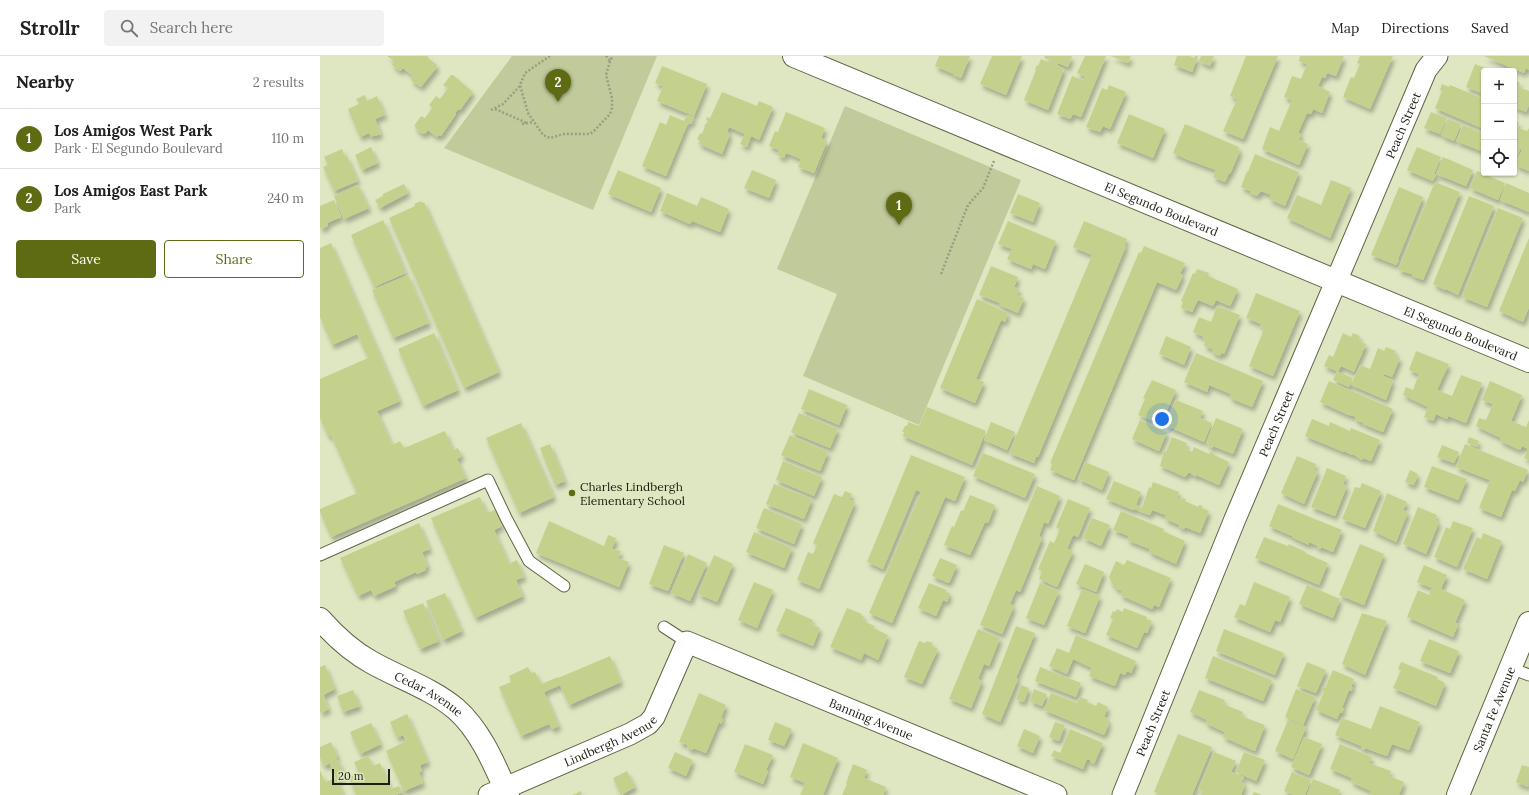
<!DOCTYPE html>
<html lang="en">
<head>
<meta charset="utf-8">
<style>
  :root { --surface:#fff; --page:#f2f2f2; --text:#202124; --muted:#757577; --line:#e0e0e0; --accent:#5f6b12 }
  body { margin:0; font-family:Lora,serif; background:var(--page); color:var(--text) }
  .controls { position:absolute; right:12px; top:12px; display:grid; overflow:hidden; border-radius:4px; box-shadow:0 1px 3px #0004 }
  .controls button { width:36px; height:36px; display:grid; place-items:center; padding:0; border:0; border-bottom:1px solid var(--line); background:var(--surface); color:var(--text); font:20px sans-serif }
  .scale { position:absolute; left:12px; bottom:10px; width:58px; box-sizing:border-box; padding-left:4px; border:2px solid #1c1e11; border-top:0; font-size:11px; line-height:14px; white-space:nowrap; color:#1c1e11; -webkit-text-stroke:3px #dfe7c2; paint-order:stroke }
  .you { position:absolute; left:842px; top:363px; width:14px; height:14px; margin:-10px; border:3px solid #fff; border-radius:50%; background:#1a73e8; box-shadow:0 0 0 6px #1a73e833 }
  .badge { display:grid; place-items:center; width:26px; height:26px; border-radius:50%; background:var(--accent); color:#fff; font-size:13px; font-weight:700 }
  .pin { position:absolute; translate:-50% -33px; filter:drop-shadow(0 1px 2px #0008) }
  .pin::after { content:''; position:absolute; top:21px; width:14px; height:12px; background:inherit; clip-path:polygon(0 0,100% 0,50% 100%) }
  .list { margin:0; padding:0; list-style:none }
  h2 { display:flex; justify-content:space-between; align-items:center; height:52px; margin:0; padding:0 16px; font-size:17px }
  h2 small { font-size:13px; font-weight:400; color:var(--muted) }
  .list li { display:grid; grid-template-columns:26px 1fr auto; gap:12px; align-items:center; box-sizing:border-box; height:60px; padding:0 16px; border-top:1px solid var(--line) }
  .list b { display:block; font-size:15px; white-space:nowrap }
  .list p { margin:0; font-size:13px; white-space:nowrap; color:var(--muted) }
  .list em { font-size:13px; font-style:normal; color:var(--muted) }
  .actions { display:flex; gap:8px; padding:12px 16px }
  .actions a { flex:1; padding:9px 0; border:1px solid var(--accent); border-radius:4px; text-align:center; font-size:14px; color:var(--accent) }
  .actions .main { background:var(--accent); color:#fff }
  .icon { flex:none; width:22px; height:22px; fill:none; stroke:currentColor; stroke-width:2; stroke-linecap:round; stroke-linejoin:round }
  .map { position:relative; flex:none; width:1209px; height:739px; overflow:hidden }
  header { display:flex; align-items:center; gap:24px; box-sizing:border-box; height:56px; padding:0 20px; background:var(--surface); border-bottom:1px solid var(--line) }
  header strong { font-size:19px }
  nav { display:flex; gap:22px; margin-inline-start:auto; font-size:14px }
  .search { width:280px; height:36px; background:var(--page); display:flex; align-items:center; gap:10px; box-sizing:border-box; padding:0 14px; border-radius:4px; color:var(--muted); font-size:15px }
  main { display:flex }
  aside { flex:1; background:var(--surface) }
  .map>svg:first-child { display:block }
</style>
</head>
<body>
<header>
<strong>Strollr</strong>
<div class="search"><svg class="icon" aria-label="search" viewBox="0 0 24 24"><circle cx="10" cy="10" r="6"/><path d="M15 15l6 6"/></svg>Search here</div>
<nav><a>Map</a><a>Directions</a><a>Saved</a></nav>
</header>
<main>
<aside>
<h2>Nearby<small>2 results</small></h2>
<ul class="list">
<li><span class="badge">1</span><div><b>Los Amigos West Park</b><p>Park · El Segundo Boulevard</p></div><em>110 m</em></li>
<li><span class="badge">2</span><div><b>Los Amigos East Park</b><p>Park</p></div><em>240 m</em></li>
</ul>
<div class="actions"><a class="main">Save</a><a>Share</a></div>
</aside>
<div class="map">
<svg width="1209" height="739" viewBox="0 0 1209 739">
  <defs>
    <filter id="shadow"><feDropShadow dx="2.5" dy="4.5" stdDeviation="2" flood-color="#0004"/></filter>
  </defs>
  <rect width="100%" height="100%" fill="#dfe7c2"/>
  <path fill="#c0ca9a" d="M192,0h145l-64,154 -149,-62z
    M525,50l176,74 -102,245 -116,-49 34,-82 -60,-25z"/>
  <path fill="#c4d18c" filter="url(#shadow)" d="M67,0h40l2,1 -1,1 9,7 -1,2h1l-16,20 -9,-6 -1,-2 2,-3 -10,-8 -3,3 -8,-6 2,-4z
    M619,0h31l-9,22 -8,-3 1,-1 -19,-8z
    M672,0h30l-16,39 -26,-11z
    M725,0h27l-4,11 -10,-4 -1,2 7,4 -16,41 -24,-10 12,-30h-1l2,-5 1,1 3,-7 12,5 1,-2 -10,-4z
    M765,0h21l-25,61 -8,-3 -3,5 -13,-5 15,-38 11,4 2,-3 -8,-4z
    M791,0h20l-3,7z
    M857,0h13l4,2 1,-2h3l-6,16 -18,-7z
    M881,0h13l-4,10 -11,-5z
    M926,0h32l-35,83 -20,-8 14,-32 -7,-3z
    M980,0h44l-8,20 -9,-3 -2,5 -3,-1 -4,9 12,6 -8,21 -9,-4 -2,5 -4,-1 -9,20 3,1 -2,6 9,4 -9,21 -37,-16 8,-22 9,4 13,-31 -8,-3 8,-21 9,3 6,-15 -8,-3z
    M1040,0h33l-23,53 -27,-12 8,-20 3,1 6,-14 -3,-1z
    M1164,0h45v14l-3,-2 -2,5z
    M1155,8l17,7h-8v23l-18,-7z
    M342,10l45,18 -13,32 -37,-15 6,-15 -8,-3z
    M131,19h2l20,17 -13,18 -1,-1 -4,4 1,1 -15,22 -3,-1 -1,2 -9,-7 -3,4 -2,-1 -1,1 -7,-6 1,-1 -2,-1 7,-10 4,2 7,-10 -3,-3 7,-9 4,3 8,-11 -5,-3z
    M1194,24l6,3 -2,4 11,4v14l-3,7 -12,-5z
    M1122,28l7,3 1,-2 34,14v30l-49,-21 7,-17 -2,-1z
    M789,29l17,7 -16,37 -7,-3 -3,6 -14,-5 16,-39 5,2z
    M402,36l35,14 2,-5 14,6 -14,33 -8,-4 -4,11 -7,-3 5,-10 -16,-7 -2,5 3,2 -8,20 -23,-10 1,-3 -3,-2 3,-6 2,1 3,-8h-1l4,-5 -2,-1 1,-3 3,1z
    M45,39l2,6 10,-5 8,19 -10,4 6,15 -6,2v-1l-4,2 -2,-4 -9,4 -12,-28 11,-5 -3,-5z
    M466,56l39,16 -4,10 6,3 -13,32 -16,-6 3,-8 -15,-6 -2,5 -7,-3 2,-5 -10,-4 6,-15 3,1z
    M1111,56l16,6 -7,16 -16,-6z
    M809,58l36,15 -12,29 -36,-15z
    M350,59l14,6 3,-6 7,2 -3,7 -3,-1 -22,53 -24,-10 18,-44 6,3z
    M1128,63l13,5 -7,17 -13,-6z
    M1194,65l5,2 -5,12z
    M865,68l54,23 -1,3 2,1 -10,23 -1,-1 -4,9 -12,-5 3,-7 -30,-11 -13,-6z
    M1143,69l21,9v18l-28,-11z
    M1199,72l8,3 2,-3v43l-14,-6 7,-15 -2,-1 -6,14v-23z
    M51,91l7,16 -16,7 -7,-15z
    M1097,91l24,10 -7,17 2,1 -3,6 -26,-11z
    M22,93l3,8 2,-1 11,25 -24,10 -11,-24 5,-2 -4,-8z
    M935,98l44,18 -14,34 -16,-7 2,-4 -10,-4 -4,5 -7,-3v-2l-9,-4 6,-16 1,1z
    M1123,101l30,13 -7,16 -30,-12z
    M298,114l43,18 -10,24 -43,-18z
    M432,114l24,10 -7,18 -25,-10z
    M1157,115l28,12 -7,17 -28,-12z
    M1011,124l20,8 -21,50 -43,-20 10,-23 24,10z
    M1115,126l25,10 -37,88 -11,-4v-2l-14,-4z
    M1186,127l23,10v19l-29,-12z
    M84,128l4,9 -28,15 -5,-8 8,-4v-2z
    M38,129l11,23 -25,11 -10,-23z
    M1079,131l24,10 -25,62 1,1 -3,5 -25,-10z
    M347,137l30,13 4,-9 28,12 -9,23 -28,-11 -2,3 -30,-13z
    M698,138l22,9 -7,19 -23,-9z
    M1149,140l25,10 -36,89 -12,-6 -1,1 -12,-6z
    M14,144l7,17 -14,6 1,3 -8,3v-23z
    M101,145l1,2 2,-1 75,170 -35,16 -75,-170 26,-12 -1,-2z
    M1178,152l25,10 -36,89 -25,-10z
    M63,164l23,53 -32,14 -23,-52z
    M688,165l48,20 -11,28 -12,-5 -2,5 -24,-10 5,-10 -14,-5z
    M764,165l43,18 -3,6 2,1 -88,211h-2l-2,6 -25,-10 83,-198 -19,-8z
    M1209,182v69l-6,15 -24,-11z
    M11,187l69,158 -23,10 15,34 8,-4 4,7 41,-17 8,19 5,-2 4,8 -5,3 9,19 -135,59 -11,-25v-3l37,-16 -26,-58 -3,1 -8,-18v-39l48,-21 -11,-24 -25,11 -12,-28v-69z
    M824,190l41,17 -5,11 3,1 -7,15 -19,-8 -83,198 -24,-10 2,-6 -2,-1 89,-211 2,1z
    M671,210l27,11 -4,10 5,2 -2,6 7,3 -6,15 -19,-8 1,-2 -21,-8z
    M877,213l12,4 -1,3 30,13 -8,17 -14,-6 -3,6 -15,-6 -6,12 -11,-4 2,-6 -2,-1 12,-28 2,1z
    M88,219l21,48 -36,15 -21,-48z
    M936,237l44,18 -27,65 -24,-10 15,-37 -4,-2 1,-3 -15,-6z
    M657,243l31,14 -3,9 -4,-2 -25,59 8,3 -9,21 -35,-15z
    M897,250l23,9 -16,39 -3,-1 -1,3 -8,-4 1,-3 -9,-3 2,-6 -3,-1 1,-2 -11,-5 6,-15 12,5z
    M114,277l24,57 -35,16 -25,-57z
    M1023,277l8,4 2,-4 7,3 -2,4 8,4 -12,28 -13,-6 -3,6 15,6 -4,9 -16,-7 4,-9 -13,-5 5,-11 4,2z
    M846,280l25,11 -7,18 -25,-11z
    M1066,291l10,4 -2,4 6,3 -8,19 -8,-3 -1,2 10,4 -7,20 -35,-15 9,-20 10,4 8,-21 6,3z
    M1096,295l33,13 -12,26 15,6 9,-21 21,8 -16,40 -18,-7 -1,3 -11,-5 -3,7 -9,-4 4,-10 -25,-12 3,-8 7,3 6,-16 -10,-4z
    M876,297l67,28 -11,26 -22,-9 1,-4 -22,-9 -2,7 -23,-10z
    M832,324l24,10 -15,34 -23,-9 7,-16 -2,-1z
    M1009,325l64,28 -10,23 -20,-8 1,-1 -9,-3 1,-3 -5,-2v1l-31,-14z
    M1170,325l32,14 -11,26 15,6 3,-7v40l-5,-2 4,-9 -6,-3 -2,4 -20,-9 1,-3 -25,-12 3,-8 7,2 7,-16 -11,-4z
    M489,333l38,16 -8,20 -38,-16z
    M856,344l27,11 -3,7 12,5 -8,19 -39,-17z
    M607,351l59,24 -14,34 -69,-29 1,-4h-2l3,-6h2l1,-4 11,4z
    M479,357l39,16 -8,19 -39,-16z
    M896,362l27,11 -10,25 -20,-8v2l-5,-2 1,-2 -3,-1z
    M992,363l17,7 1,-4 20,9 1,-3 29,12 -9,21 -8,-3 -1,2 -9,-6 -1,1 -8,-4v1l-39,-16z
    M820,364l27,12 -8,19 -27,-12z
    M671,366l24,10 -8,18 -23,-10z
    M201,367l33,74 -35,16 -33,-75z
    M470,379l38,17 -8,19 -39,-16z
    M852,381l15,6 -2,5 7,4 2,-5 15,7 1,-2 5,2 -1,1 15,7 -10,23 -23,-10v2l-7,-5 -4,5 -25,-11 4,-15 2,1z
    M1149,381l10,4 -2,6 -10,-4z
    M230,388l15,37 -10,4 -15,-37z
    M1145,388l63,26 -5,12 -3,-2 -5,11 -3,-1 -11,27 -22,-9 11,-28 -34,-13z
    M1122,389l17,7 -5,11 -17,-6z
    M663,397l52,21 -10,24 -52,-22z
    M591,399l54,22 -10,24 -10,-4 -53,126 -23,-10 52,-121 -5,-2 -33,79 -16,-7z
    M977,400l19,8 -2,6 4,1 -14,33 -23,-11z
    M463,405l39,16 -8,19 -38,-16z
    M765,406l24,10 -7,18 -24,-11z
    M1112,410l35,13 -9,21 -34,-13z
    M1007,412l19,8 -3,8 4,2 -12,30 -24,-9z
    M1090,414l8,4 -4,11 -9,-3z
    M794,425l27,11 -5,13 6,3 7,-21 2,1 2,-6 26,10 -2,6 5,2v-2l4,1 -1,2 13,6 1,-2 4,1 -1,2 7,3 -9,22 -15,-6 -1,2 -5,-2 1,-2 -15,-6 1,-4 -14,-5 -2,5 -16,-6 -1,1 -27,-11z
    M1042,427l19,8 -16,37 -23,-9 13,-32 5,1z
    M454,428l38,15 -8,20 -38,-15z
    M717,430l23,10 -12,28 -4,-2 -5,14 3,2 -22,54 -4,-2 -6,14 4,2 -12,28 -22,-9z
    M525,435l7,3 -3,6 6,2 -36,87 -22,-9 11,-28 5,2 4,-9 -4,-2 21,-49 8,3z
    M1067,437l20,9 -4,8 5,2 -12,30 -23,-11z
    M650,439l25,10 -7,18 -3,-1 -15,33 -26,-10 8,-19 2,1 7,-17 2,1z
    M160,441l7,16 8,-3 7,16 -8,4 15,34 8,-4 7,17 -8,3 7,16 -48,22 -44,-100z
    M748,443l22,9 -12,29 -5,-2 -6,14 6,2 -16,36 -18,-8 3,-8 -4,-2 12,-28 4,2 6,-14 -4,-2z
    M958,448l64,26 -9,22 -12,-5v2l-4,-1 1,-2 -9,-4v3l-17,-8v-1l-23,-10z
    M1098,451l19,8 -2,5 4,2 -13,32 -23,-10z
    M444,452l38,16 -8,20 -38,-16z
    M801,455l43,18 -1,2 22,10 -9,23 -27,-12 1,-3 -23,-9 2,-4 -16,-6z
    M772,462l18,7 -9,21 -18,-8z
    M229,465l55,25 4,-11 8,3 -4,11 9,2 -3,7 11,4 -10,25 -83,-34z
    M1133,465l20,7 -16,39 -23,-10 12,-30 4,2z
    M99,467l11,26 -8,3 6,14 -3,2 1,2 -9,4 -1,-2 -22,10 2,4 -22,10 -3,-6 -13,6 -18,-38z
    M434,476l38,16 -8,20 -38,-16z
    M1163,477l19,8 -15,38 -24,-10 14,-32 4,2z
    M944,481l24,9 1,-2 17,8 -1,1 23,10 -9,22 -64,-27z
    M1040,488l24,10 -20,51 -25,-10z
    M344,489l20,8 -16,38 -19,-7z
    M368,498l19,9 -17,38 -19,-8z
    M394,499l19,9 -16,38 -19,-8z
    M620,502l17,7 -8,18 -17,-7z
    M807,504l44,18 -12,29 -5,-2 -2,4 -32,-14 2,-4 -7,-3v-2l-2,-1 -4,-8 7,-16 8,4z
    M765,508l19,8 -8,20 -20,-8z
    M1104,509l23,10 -6,14 24,11 -10,23 3,1 -5,13 -46,-20 11,-27 11,5 3,-7 -15,-6z
    M434,526l19,8 -16,38 -19,-8z
    M934,526l36,15 -10,25 -5,-2 -5,12 -36,-15 6,-13 5,2z
    M609,527l18,7 -1,2 4,1 -3,9 -4,-2 -7,16 -18,-8z
    M720,527l19,8 -15,34 -18,-7z
    M987,529l33,14 -7,19 -34,-14z
    M762,533l18,7 -15,37 -18,-7z
    M125,537l17,38 -19,9 -17,-39z
    M103,547l16,38 -19,8 -17,-38z
    M466,552l27,12 -2,4 9,4 -7,18 -37,-15z
    M527,552l15,6 -1,1 3,2 -1,4 12,5 -2,2 15,7 -10,25 -14,-7 -3,7 -31,-13z
    M804,552l23,9 -1,2 6,2 -5,12 -3,-1 -7,16 -31,-13 7,-16 -3,-1 3,-7 2,1 2,-3 6,3z
    M1042,557l25,8 -22,54 -23,-11z
    M696,570l19,7 -19,45 2,1 -18,43 -18,-8z
    M658,573l22,9 -11,28 -5,-2 -6,15 4,2 -11,27 -22,-9z
    M904,573l60,24 -9,22 -59,-24z
    M756,579l60,26 -5,12 -4,-2 -2,4 -5,-2 -5,13 -26,-10 3,-8 -19,-9 -6,15 -18,-8 8,-18 12,5z
    M1109,583l30,12 -9,22 -30,-12z
    M599,585l6,2 2,-2 6,2 -1,3 6,3 -16,35 -18,-7z
    M290,600l11,26 -52,23 -9,-20 -16,7 15,34 -7,3 -3,-5 -28,12 -22,-49 12,-5 -2,-6 19,-9 3,6 4,-1 6,12 17,-7v1z
    M893,600l59,24 -9,21 -58,-23z
    M987,606l19,8 -10,23 -19,-7z
    M1081,606l37,15 -1,2 8,4 -9,23 -43,-18 8,-18 -3,-1z
    M5,609l10,24 -12,6 6,14 -9,4v-46z
    M720,611l41,16 -5,14 -41,-16z
    M1013,614l21,9 -3,8h2l-2,4 -2,-1 -7,18 2,1 -2,4 -2,-1 -3,7 -21,-9 8,-18 -2,-1 1,-4 2,1z
    M701,629l8,3 -5,14 -8,-3z
    M714,633l13,5 -5,12 -12,-5z
    M976,633l19,8 -12,28 -18,-8z
    M33,634l7,16 -17,6 -6,-16z
    M879,634l26,10 -2,4 20,8 -2,4 24,9 -10,26 -32,-14 2,-5 -20,-9 2,-3 -17,-8z
    M379,637l27,12 -5,13 2,1 -2,5 -2,-2 -13,31 -13,-5v2l-6,-2 1,-3 -9,-3z
    M731,637l26,10 3,-6 8,3 -1,2 9,4 2,-4 10,5 -4,10 5,2 -2,4 2,1 -5,11 -60,-25z
    M1060,650l40,16 -11,28 -17,-6 -5,12 -22,-8 -1,2 -3,-2v-2l-26,-11 7,-17 29,11z
    M87,658l21,48 -8,3 2,6 -3,1 4,11 -19,8 -18,-40 20,-10 -3,-6 -6,3 -7,-16z
    M968,664l18,7 -13,32 -18,-8z
    M455,666l17,7 -8,17 -16,-6z
    M735,666l10,3 -6,16 -10,-4z
    M51,667l10,21 -21,10 -10,-22z
    M704,673l16,7 -7,17 -16,-7z
    M750,673l33,14 -9,21 -4,-2v-2l-3,-1 -4,10 -32,-13 3,-6 6,3z
    M858,678l34,13 -20,48h-31l-7,-3z
    M984,681l18,7 -13,31 -18,-8z
    M11,686l7,15h-2l1,3 -13,6 -4,-8v-11z
    M483,687l35,15 -15,37h-23l5,-12 -15,-6z
    M425,688l28,11 -7,15 2,1 -5,13 -29,-12z
    M1020,688l32,13 -3,6 22,8 -2,5 15,6 -5,13h-28l-1,-1 1,-3 -20,-9 1,-4 -22,-9z
    M355,696l18,8 -7,16 -18,-8z
    M894,696l22,9 -5,11 13,5 -3,5 4,2 -4,11h-40l2,-3 -5,-2z
    M924,696l21,8 -9,21 -20,-9z
    M48,700l5,10 7,-3 11,26 8,-3 3,6 -6,3h-40l-7,-18 10,-4 -5,-11z
    M18,704l7,16 -8,4 7,15h-24v-25l5,12 11,-4 -6,-14z
    M533,708l14,6 -3,8 22,9 -3,8h-41l5,-11 -1,-1z
    M1202,709l7,2 -1,20 -12,-5z
    M307,715l8,16 -14,8 -8,-17z
    M972,716l19,8 -6,15h-11l-10,-4z
    M993,723l27,11 -2,5h-31z
    M261,735l1,4h-10z
    M934,736l8,3h-10z"/>
  <g fill="none" stroke-linecap="round" stroke-linejoin="round">
    <defs>
      <path id="service" d="M0,499l168,-75 18,38 23,43 35,25
        M344,571l23,15
        M1190,612l19,7"/>
      <g id="minor">
        <path id="s1" d="M169,739l141,-61 18,-10 6,-7 33,-75 369,153"/>
        <path id="s2" d="M803,739l112,-276 191,-449 11,-14"/>
      </g>
      <g id="tertiary">
        <path id="s3" d="M474,0l735,305"/>
        <path id="s4" d="M0,563c15,17 31,32 51,43 28,16 60,26 85,47 25,22 39,57 52,86"/>
      </g>
      <g id="secondary">
        <path id="s5" d="M1138,739l71,-172"/>
      </g>
    </defs>
    <use href="#service" stroke="#5e6444" stroke-width="13"/>
    <use href="#minor" stroke="#5e6444" stroke-width="23"/>
    <use href="#tertiary" stroke="#5e6444" stroke-width="24"/>
    <use href="#secondary" stroke="#5e6444" stroke-width="24"/>
    <path stroke="#989e82" stroke-width="2.5" stroke-dasharray="2 2" stroke-linecap="butt" d="M230,0l-25,17 -5,12 8,28 15,22 7,3 14,-4h26l5,-4 15,-16 2,-6v-10l-6,-23 4,-14 3,-5
      M286,0l4,5
      M175,53l32,14
      M171,54l12,-6 17,-18
      M202,68l12,-2
      M621,218l27,-69 15,-17 11,-27"/>
    <use href="#service" stroke="#fff" stroke-width="11"/>
    <use href="#minor" stroke="#fff" stroke-width="21"/>
    <use href="#tertiary" stroke="#fff" stroke-width="22"/>
    <use href="#secondary" stroke="#fff" stroke-width="22"/>
  </g>
  <circle fill="#5f6b12" stroke="#dfe7c2" stroke-width="1.5" cx="252" cy="437" r="4"/>
  <g text-anchor="middle" dominant-baseline="central" stroke-width="3.5" stroke-linejoin="round" paint-order="stroke">
    <g font-size="12" fill="#1c1e11" stroke="#dfe7c2">
      <text stroke="none"><textPath href="#s2" startOffset="726">Peach Street</textPath></text>
      <text stroke="none"><textPath href="#s3" startOffset="398">El Segundo Boulevard</textPath></text>
      <text stroke="none"><textPath href="#s3" startOffset="722">El Segundo Boulevard</textPath></text>
      <text stroke="none"><textPath href="#s2" startOffset="402">Peach Street</textPath></text>
      <text stroke="none"><textPath href="#s4" startOffset="133">Cedar Avenue</textPath></text>
      <text stroke="none"><textPath href="#s5" startOffset="93">Santa Fe Avenue</textPath></text>
      <text stroke="none"><textPath href="#s1" startOffset="465">Banning Avenue</textPath></text>
      <text stroke="none"><textPath href="#s2" startOffset="78">Peach Street</textPath></text>
      <text stroke="none"><textPath href="#s1" startOffset="133">Lindbergh Avenue</textPath></text>
    </g>
    <g font-size="12" fill="#1c1e11" stroke="#dfe7c2" text-anchor="start">
      <text x="260" y="430">Charles Lindbergh<tspan x="260" dy="14">Elementary School</tspan></text>
    </g>
  </g>
</svg>
<div class="controls">
<button>+</button>
<button>−</button>
<button><svg class="icon" aria-label="locate" viewBox="0 0 24 24"><circle cx="12" cy="12" r="6"/><path d="M12 2v4M12 18v4M2 12h4M18 12h4"/></svg></button>
</div>
<div class="scale">20 m</div>
<div class="you"></div>
<div class="pin badge" style="left:579px;top:169px">1</div>
<div class="pin badge" style="left:238px;top:46px">2</div>
</div>
</main>
</body>
</html>
